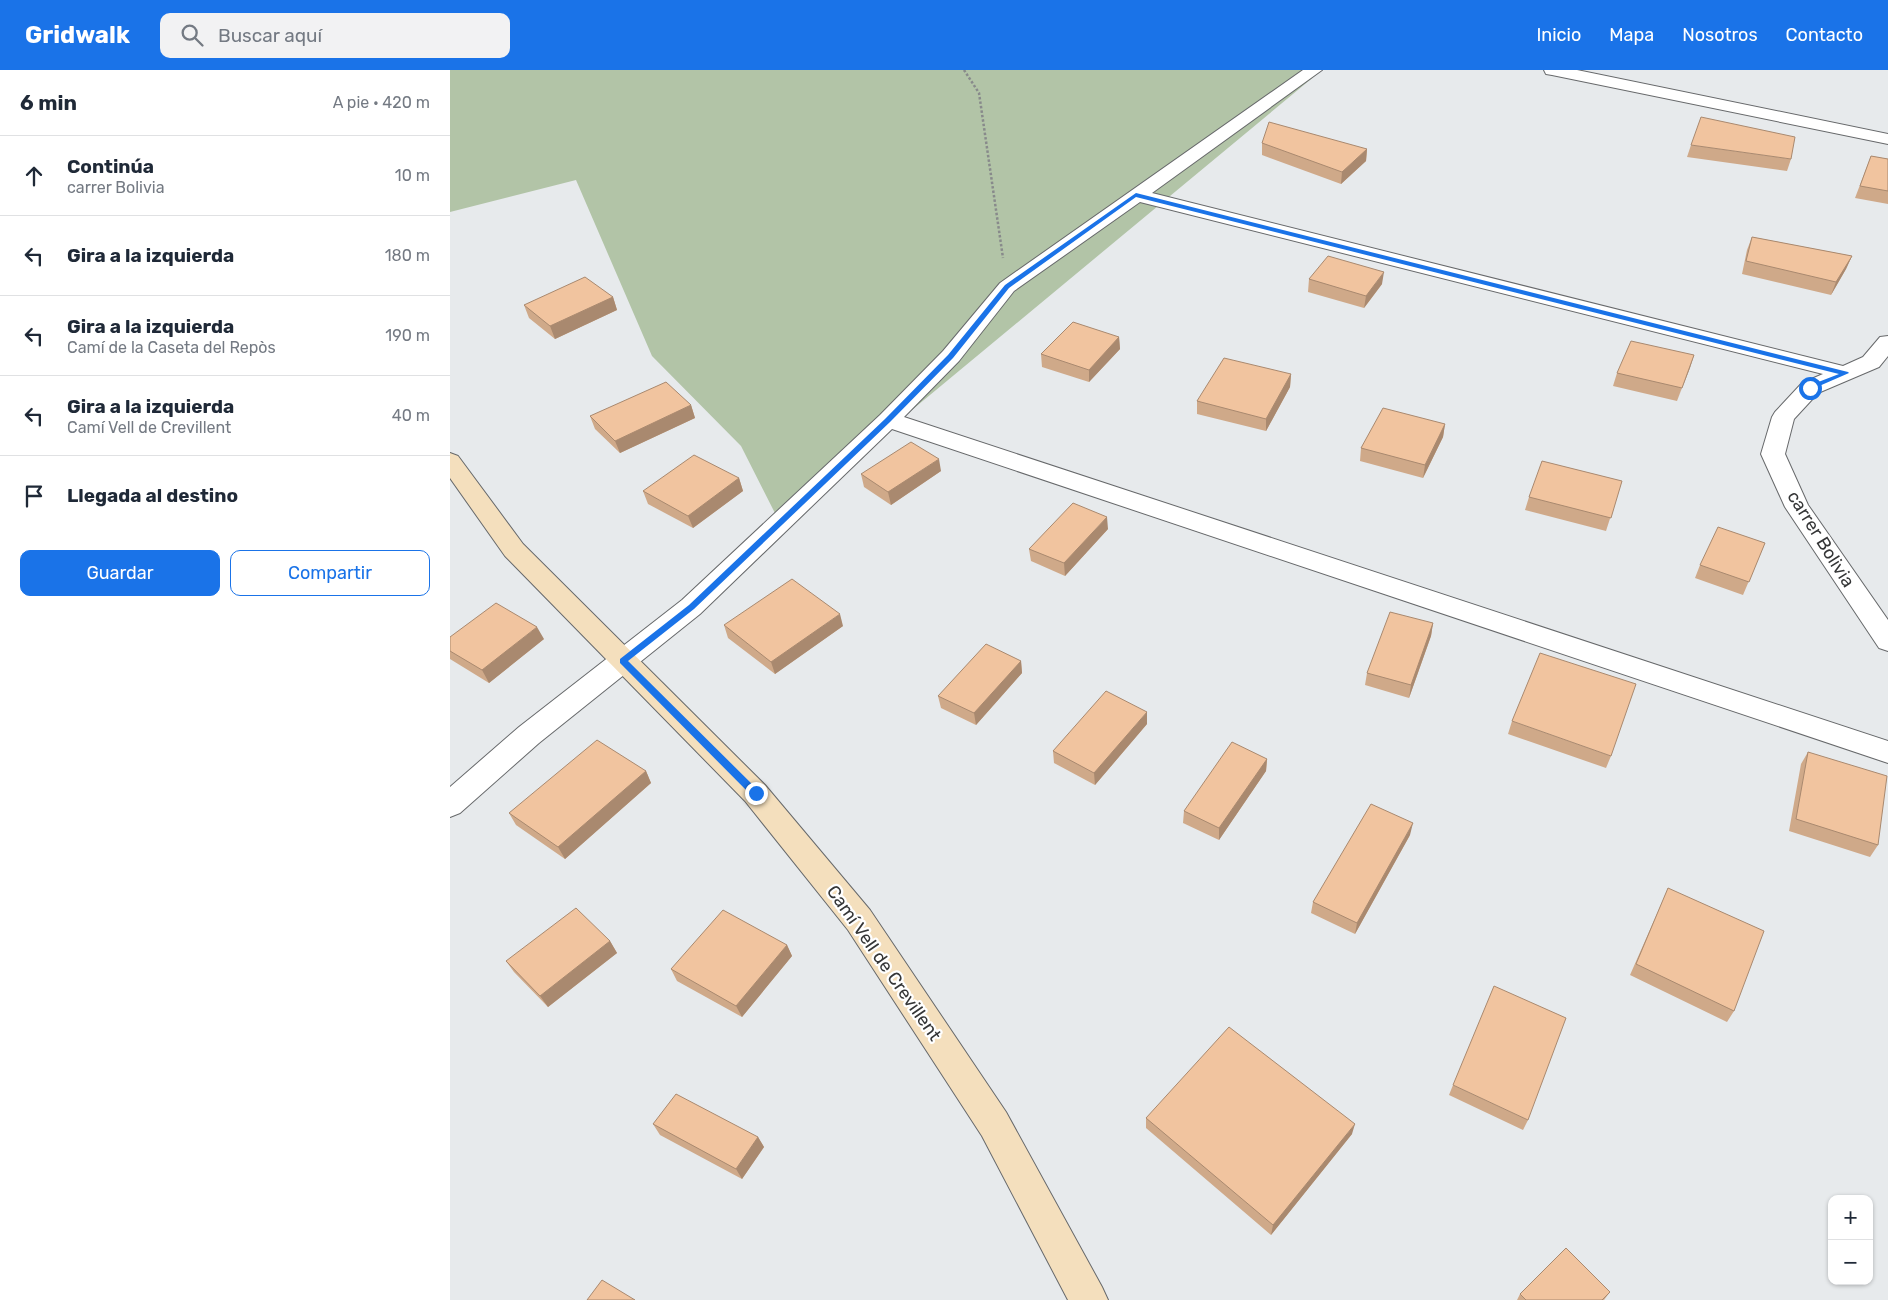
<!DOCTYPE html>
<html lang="es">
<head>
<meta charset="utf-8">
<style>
  :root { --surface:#fff; --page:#f2f2f3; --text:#1f2937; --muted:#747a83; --line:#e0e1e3; --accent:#1a73e8 }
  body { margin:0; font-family:Rubik,sans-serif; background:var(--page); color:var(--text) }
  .controls { position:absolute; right:15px; bottom:15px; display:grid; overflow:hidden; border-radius:10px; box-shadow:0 1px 4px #0004 }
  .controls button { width:45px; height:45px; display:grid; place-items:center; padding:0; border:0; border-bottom:1px solid var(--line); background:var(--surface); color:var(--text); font:25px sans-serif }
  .stop { position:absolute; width:15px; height:15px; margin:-11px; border:4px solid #1a73e8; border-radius:50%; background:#fff }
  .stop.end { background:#1a73e8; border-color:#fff; box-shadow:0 1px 5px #0008 }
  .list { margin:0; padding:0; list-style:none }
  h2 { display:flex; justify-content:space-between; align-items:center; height:65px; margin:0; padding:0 20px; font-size:21px }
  h2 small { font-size:16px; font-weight:400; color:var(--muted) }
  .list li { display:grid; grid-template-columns:32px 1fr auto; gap:15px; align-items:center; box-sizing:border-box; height:80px; padding:0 20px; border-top:1px solid var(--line) }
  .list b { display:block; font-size:19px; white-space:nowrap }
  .list p { margin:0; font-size:16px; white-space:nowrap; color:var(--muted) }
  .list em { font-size:16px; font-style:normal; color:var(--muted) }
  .actions { display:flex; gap:10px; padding:15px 20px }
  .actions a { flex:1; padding:11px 0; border:1px solid var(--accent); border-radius:10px; text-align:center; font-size:18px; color:var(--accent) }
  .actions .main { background:var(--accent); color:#fff }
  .icon { flex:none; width:28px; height:28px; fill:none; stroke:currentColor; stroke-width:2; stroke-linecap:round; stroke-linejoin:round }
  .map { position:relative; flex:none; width:1438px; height:1230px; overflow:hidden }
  header { display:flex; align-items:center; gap:30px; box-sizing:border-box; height:70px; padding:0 25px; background:var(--accent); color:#fff }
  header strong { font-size:24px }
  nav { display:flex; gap:28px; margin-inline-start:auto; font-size:18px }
  .search { width:350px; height:45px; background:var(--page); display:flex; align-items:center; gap:12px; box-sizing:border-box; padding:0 18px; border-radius:10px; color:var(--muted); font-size:19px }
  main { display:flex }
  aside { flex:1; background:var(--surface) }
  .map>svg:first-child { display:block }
</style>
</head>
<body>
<header>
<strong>Gridwalk</strong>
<div class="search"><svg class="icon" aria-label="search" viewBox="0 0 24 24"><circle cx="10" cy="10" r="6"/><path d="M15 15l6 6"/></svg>Buscar aquí</div>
<nav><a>Inicio</a><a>Mapa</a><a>Nosotros</a><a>Contacto</a></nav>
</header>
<main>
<aside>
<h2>6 min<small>A pie · 420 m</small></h2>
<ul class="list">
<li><svg class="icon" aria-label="ahead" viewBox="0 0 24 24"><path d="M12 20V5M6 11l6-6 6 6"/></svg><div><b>Continúa</b><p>carrer Bolivia</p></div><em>10 m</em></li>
<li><svg class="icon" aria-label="left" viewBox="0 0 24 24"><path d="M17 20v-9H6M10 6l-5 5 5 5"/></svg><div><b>Gira a la izquierda</b></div><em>180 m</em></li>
<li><svg class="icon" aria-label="left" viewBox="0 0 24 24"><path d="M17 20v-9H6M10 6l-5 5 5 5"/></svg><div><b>Gira a la izquierda</b><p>Camí de la Caseta del Repòs</p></div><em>190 m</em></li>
<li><svg class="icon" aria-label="left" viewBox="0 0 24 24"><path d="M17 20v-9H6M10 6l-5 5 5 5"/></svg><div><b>Gira a la izquierda</b><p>Camí Vell de Crevillent</p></div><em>40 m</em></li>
<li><svg class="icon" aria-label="arrive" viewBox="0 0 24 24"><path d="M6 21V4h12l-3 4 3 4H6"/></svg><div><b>Llegada al destino</b></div></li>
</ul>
<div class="actions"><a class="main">Guardar</a><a>Compartir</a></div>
</aside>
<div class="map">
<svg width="1438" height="1230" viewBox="0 0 1438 1230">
  <rect width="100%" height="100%" fill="#e7eaec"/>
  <path fill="#b2c4a7" d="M0,0h872l-509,422 -33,31 -39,-77 -89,-90 -76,-176 -126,32z"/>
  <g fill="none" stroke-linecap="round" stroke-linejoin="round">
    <defs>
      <path id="street" d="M853,0h19l-170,123 691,173 20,-9 17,-20 8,-1v20l-9,11 -61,26 -24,26 -9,35 23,51 80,115v31l-9,-3 -94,-141 -24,-53 11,-37 3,-5 27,-29 21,-9 -683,-172 -126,89 -55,70 -55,56 984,324v22l-996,-334 -192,185 -161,129 -79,70 -10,4v-30l69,-60 163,-127 198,-185 63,-64 57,-68z
        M1094,0h33l311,64v10l-336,-69 -6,-1z"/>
      <path id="secondary" d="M0,383l8,3 65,88 242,241 105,125 136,202 96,175 6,13h-40l-86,-164 -134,-206 -103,-129 -240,-245 -55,-78z"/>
    </defs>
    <use href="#street" stroke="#67696b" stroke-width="2"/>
    <use href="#secondary" stroke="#67696b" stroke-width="2"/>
    <path stroke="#888a8b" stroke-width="2.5" stroke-dasharray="2.5 2" stroke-linecap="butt" d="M514,0l15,23 24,165"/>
    <use href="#street" fill="#fff" fill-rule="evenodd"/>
    <use href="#secondary" fill="#f4dfbd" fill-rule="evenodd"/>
  </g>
  <path fill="#cfa989" d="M812,73l105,6 -1,12 -25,23 -79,-29z
    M1241,75l100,14 -4,12 -100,-14z
    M1421,86l17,3v45l-33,-6z
    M1302,167l100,19 -6,13 -15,26 -89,-21 5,-24z
    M859,209l73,5 -18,24 -56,-16z
    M163,227l4,13 -62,29 -26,-21 -5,-13z
    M669,267l1,12 -31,33 -47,-15 -1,-13z
    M1244,285l-17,46 -64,-15 4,-13z
    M841,304l-1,13 -24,44 -69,-17v-13z
    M241,335l4,13 -75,35 -25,-24 -5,-13z
    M995,354l-2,13 -20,41 -63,-17 1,-13z
    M491,401l-50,34 -27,-18 -3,-13z
    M289,408l4,13 -50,37 -45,-24 -5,-13z
    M1172,411l-16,50 -81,-21 4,-13z
    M658,459l-43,47 -34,-15 -2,-12z
    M1315,473l-22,52 -48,-17 5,-13z
    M983,553l-2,13 -22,62 -44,-13 2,-12z
    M274,555l119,1 -68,48 -47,-36z
    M0,567l94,2 -55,44 -39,-24z
    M571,591l1,12 -46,52 -35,-17 -3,-12z
    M1062,651l99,35 -5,12 -98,-34z
    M697,654l-52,61 -41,-22 -1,-12z
    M1358,682l70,93 -8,12 -81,-26 12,-67z
    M817,689l-1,12 -47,69 -36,-17 1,-12z
    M196,701l5,12 -86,76 -49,-34 -7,-12z
    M960,765l-55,99 -44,-21 2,-11z
    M1218,818l66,123 -7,11 -97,-47 33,-75z
    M160,871l7,12 -69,54 -34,-35 -8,-11z
    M337,875l5,11 -50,61 -65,-36 -6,-12z
    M1003,1015l75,35 -5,10 -74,-35z
    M696,1048l206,16 -81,101 -125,-107z
    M203,1054l105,13 6,10 -22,32 -82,-44z
    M1160,1222l-6,8h-87l3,-6z"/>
  <path fill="#a9896f" d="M917,79l-1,12 -25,23 1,-12z
    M1402,186l-6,13 -15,26 5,-13z
    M934,202l-2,12 -18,24 2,-12z
    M163,227l4,13 -62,29 -5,-13z
    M669,267l1,12 -31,33v-12z
    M1244,285l-4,13 -13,33 5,-13z
    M841,304l-1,13 -24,44v-12z
    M241,335l4,13 -75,35 -5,-12z
    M995,354l-2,13 -20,41 2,-13z
    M489,389l2,12 -50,34 -3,-13z
    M289,408l4,13 -50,37 -5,-12z
    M657,447l1,12 -43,47 -1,-13z
    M390,544l3,12 -68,48 -4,-12z
    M983,553l-2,13 -22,62 2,-13z
    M87,557l7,12 -55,44 -7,-13z
    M571,591l1,12 -46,52 -2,-12z
    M697,642v12l-52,61 -1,-12z
    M817,689l-1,12 -47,69v-12z
    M196,701l5,12 -86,76 -7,-12z
    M963,753l-3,12 -55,99 2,-11z
    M160,871l7,12 -69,54 -8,-11z
    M337,875l5,11 -50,61 -6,-11z
    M905,1054l-3,10 -81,101 2,-10z
    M308,1067l6,10 -22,32 -6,-10z"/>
  <path fill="#f1c49f" stroke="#a9896f" d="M1251,47l94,20 -4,22 -100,-14z
    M819,52l98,27 -25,23 -80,-29z
    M1421,86l17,3v32l-28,-5z
    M1302,167l100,19 -16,26 -90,-21z
    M878,186l56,16 -18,24 -57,-17z
    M135,207l28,20 -63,29 -26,-21z
    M623,252l46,15 -30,33 -48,-16z
    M1181,271l63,14 -12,33 -65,-15z
    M774,288l67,16 -25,45 -69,-18z
    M216,312l25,23 -76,36 -25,-25z
    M933,338l62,16 -20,41 -64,-17z
    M461,372l28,17 -51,33 -27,-18z
    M244,385l45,23 -51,38 -45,-25z
    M1092,391l80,20 -11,37 -82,-21z
    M623,433l34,14 -43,46 -35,-14z
    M1268,457l47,16 -16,39 -49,-17z
    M342,509l48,35 -69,48 -47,-37z
    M46,533l41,24 -55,43 -32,-19v-14z
    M940,542l43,11 -22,62 -44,-12z
    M536,574l35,17 -47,52 -36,-17z
    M1090,583l96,31 -25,72 -99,-35z
    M656,621l41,21 -53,61 -41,-22z
    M147,670l49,31 -88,76 -49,-34z
    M782,672l35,17 -48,69 -35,-17z
    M1358,682l79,24 -9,69 -82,-26z
    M921,734l42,19 -56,100 -44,-21z
    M1218,818l96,43 -30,80 -98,-47z
    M126,838l34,33 -70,55 -34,-35z
    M273,840l64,35 -51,61 -65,-37z
    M1044,916l72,32 -38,102 -75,-35z
    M779,957l126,97 -82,101 -127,-107z
    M226,1024l82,43 -22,32 -83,-45z
    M1116,1178l44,44 -8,8h-76l-6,-6z
    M152,1210l33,20h-48z"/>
  <path fill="#1a73e8" d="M686,123l712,179 1,1 -39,17 -3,-2 1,-2 31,-12 -703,-177 -127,91 -56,70 -63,64 -196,187 -66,52 131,130v5h-7l-132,-133v-4l69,-54 196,-186 63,-64 57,-70z"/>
  <g text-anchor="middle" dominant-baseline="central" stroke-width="4.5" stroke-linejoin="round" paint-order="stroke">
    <g font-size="18" fill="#353637" stroke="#fff">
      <text transform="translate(1371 469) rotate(58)">carrer Bolivia</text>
      <text transform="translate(434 893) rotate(55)">Camí Vell de Crevillent</text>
    </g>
  </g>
</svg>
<div class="controls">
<button>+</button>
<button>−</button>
</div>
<div class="stop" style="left:1360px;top:318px"></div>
<div class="stop end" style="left:306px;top:723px"></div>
</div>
</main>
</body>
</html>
